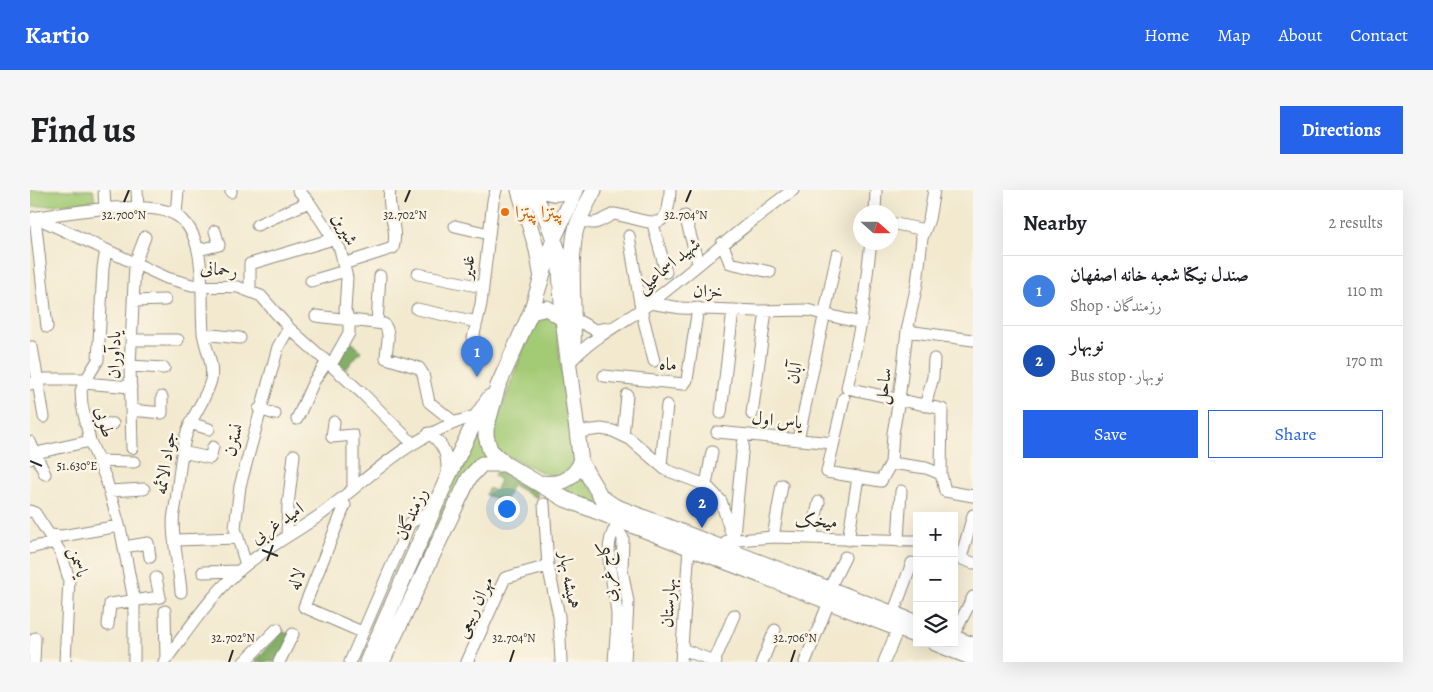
<!DOCTYPE html>
<html lang="en">
<head>
<meta charset="utf-8">
<style>
  :root { --surface:#fff; --page:#f6f6f6; --text:#202124; --muted:#757577; --line:#e0e0e0; --accent:#2563eb }
  body { margin:0; font-family:Alegreya,Amiri,serif; background:var(--page); color:var(--text) }
  .controls { position:absolute; right:15px; bottom:15px; display:grid; overflow:hidden; border-radius:0px; box-shadow:0 5px 20px #0002 }
  .controls button { width:45px; height:45px; display:grid; place-items:center; padding:0; border:0; border-bottom:1px solid var(--line); background:var(--surface); color:var(--text); font:25px sans-serif }
  .compass { position:absolute; left:823px; top:15px; width:45px; height:45px; border-radius:50%; background:var(--surface); box-shadow:0 5px 20px #0002; rotate:111deg }
  .you { position:absolute; left:476px; top:318px; width:18px; height:18px; margin:-12px; border:4px solid #fff; border-radius:50%; background:#1a73e8; box-shadow:0 0 0 8px #1a73e833 }
  .badge { display:grid; place-items:center; width:32px; height:32px; border-radius:50%; background:var(--accent); color:#fff; font-size:16px; font-weight:700 }
  .pin { position:absolute; translate:-50% -41px; filter:drop-shadow(0 1px 2px #0008) }
  .pin::after { content:''; position:absolute; top:26px; width:18px; height:15px; background:inherit; clip-path:polygon(0 0,100% 0,50% 100%) }
  .list { margin:0; padding:0; list-style:none }
  h2 { display:flex; justify-content:space-between; align-items:center; height:65px; margin:0; padding:0 20px; font-size:21px }
  h2 small { font-size:16px; font-weight:400; color:var(--muted) }
  .list li { display:grid; grid-template-columns:32px 1fr auto; gap:15px; align-items:center; box-sizing:border-box; height:70px; padding:0 20px; border-top:1px solid var(--line) }
  .list b { display:block; font-size:19px; white-space:nowrap }
  .list p { margin:0; font-size:16px; white-space:nowrap; color:var(--muted) }
  .list em { font-size:16px; font-style:normal; color:var(--muted) }
  .actions { display:flex; gap:10px; padding:15px 20px }
  .actions a { flex:1; padding:11px 0; border:1px solid var(--accent); border-radius:0px; text-align:center; font-size:18px; color:var(--accent) }
  .actions .main { background:var(--accent); color:#fff }
  .icon { flex:none; width:28px; height:28px; fill:none; stroke:currentColor; stroke-width:2; stroke-linecap:round; stroke-linejoin:round }
  .map { position:relative; flex:none; width:943px; height:472px; overflow:hidden; border-radius:0px }
  header { display:flex; align-items:center; gap:30px; box-sizing:border-box; height:70px; padding:0 25px; background:var(--accent); color:#fff }
  header strong { font-size:24px }
  nav { display:flex; gap:28px; margin-inline-start:auto; font-size:18px }
  .intro { display:flex; align-items:center; justify-content:space-between; box-sizing:border-box; height:120px; padding:0 30px }
  h1 { margin:0; font-size:35px }
  .button { padding:12px 22px; border-radius:0px; background:var(--accent); color:#fff; font-size:18px; font-weight:700 }
  main { display:flex; gap:30px; padding:0 30px }
  aside { flex:1; background:var(--surface); border-radius:0px; box-shadow:0 5px 20px #0002 }
  .map>svg:first-child { display:block }
</style>
</head>
<body>
<header>
<strong>Kartio</strong>
<nav><a>Home</a><a>Map</a><a>About</a><a>Contact</a></nav>
</header>
<div class="intro"><h1>Find us</h1><a class="button">Directions</a></div>
<main>
<div class="map">
<svg width="943" height="472" viewBox="0 0 943 472">
  <rect width="100%" height="100%" fill="#fcf5e5"/>
  <filter id="ink" filterUnits="userSpaceOnUse"><feTurbulence type="fractalNoise" baseFrequency=".02" numOctaves="2"/><feDisplacementMap in="SourceGraphic" scale="10" xChannelSelector="R" yChannelSelector="G"/><feConvolveMatrix kernelMatrix="1 2 1 2 8 2 1 2 1" color-interpolation-filters="sRGB"/></filter>
  <filter id="wash" filterUnits="userSpaceOnUse"><feTurbulence type="fractalNoise" baseFrequency=".0096" numOctaves="4" result="noise"/><feDisplacementMap in="SourceGraphic" scale="20" xChannelSelector="R" yChannelSelector="G"/><feGaussianBlur stdDeviation="1.12" result="paint"/><feColorMatrix in="noise" values="0 0 0 0 0 0 0 0 0 0 0 0 0 0 0 0 0 1.4 0 .05"/><feComposite in="paint" operator="in"/></filter>
  <g filter="url(#wash)">
    <rect width="100%" height="100%" fill="#f2e9cf"/>
    <path fill="#a3ca74" stroke="#677a50" d="M0,0h63l2,11 -65,6z
      M511,122l15,8 9,84 10,53 -2,9 -14,10h-8l-52,-23 -3,-4 -3,-17 35,-96z
      M457,219l1,48 -111,205 33,-85z
      M550,285l27,32 -47,-15 11,-7z"/>
    <path fill="#82ae66" stroke="#566c48" d="M320,150l11,11 -15,18 -9,-7z
      M466,281l7,1 35,20 -1,6 -25,-13 -7,17 -19,-7 3,-7 6,3 5,-11 -6,-4z
      M251,441l10,4 -14,27h-22z"/>
  </g>
  <g filter="url(#ink)">
    <g fill="none" stroke-linecap="round" stroke-linejoin="round">
      <defs>
        <path id="minor" d="M74,0l1,18
          M107,0l1,19
          M268,0l11,12 31,47 7,29 -2,32 4,10v13l-18,32
          M201,2v-2
          M845,22l1,-22
          M146,25l2,-25
          M655,26l13,47
          M7,27c32,-4 111,-18 139,-2 33,19 24,84 27,117 2,17 11,30 8,48 -5,20 -19,35 -25,55 -7,25 -7,53 -12,78 -4,18 6,58 7,79
          M550,29c17,9 19,1 34,-5 33,5 55,25 56,-24
          M623,34l13,48
          M227,35l52,-23
          M425,36l34,8
          M599,46l12,73 13,52
          M892,48l7,-19 5,-29
          M692,53l8,20 40,9
          M76,60l-3,18 -5,92 -14,23 -3,8 1,14 8,36 16,38 15,53 13,68v62
          M168,60l21,-5 -4,-14
          M313,74l50,-16c6,-19 -7,-38 -3,-58
          M388,84l64,13
          M281,91l34,-10
          M220,101v-27l83,-25
          M103,111l32,-1
          M619,113l32,5 77,3 49,-1 54,13 -14,65 95,21 -1,65
          M387,119l60,13
          M286,126l68,8c8,11 2,21 2,34l33,10 4,6 6,28 25,20
          M545,129l20,11 14,-2
          M347,133l3,-47
          M831,133l10,-81
          M17,137l-12,-110 132,61 25,7 46,2 23,9 28,32 74,66 49,49
          M877,141l66,9
          M173,144l37,4
          M102,150h46
          M2,157l12,70
          M441,157l10,-43 12,-103 3,-11
          M542,170c22,-24 51,-37 77,-56 49,-37 94,-79 144,-114
          M100,176l34,2
          M574,186l80,8 3,-4 11,-72
          M54,193l47,4
          M0,194l15,-5h42
          M814,208l-17,74 54,9 10,-18 2,-30 6,-33 8,-69 10,-47 5,-46 -2,-9 -29,-6
          M895,216l8,-29 1,-18
          M229,219l16,5
          M101,220l31,3v-16
          M691,223l12,-103
          M722,224l14,-103
          M267,229l17,-38 13,-19
          M304,232l-2,15 21,-2v53
          M55,233l28,1
          M160,233l19,6
          M548,242l23,-3 12,2 17,8 36,31 40,15 15,16 12,38
          M687,242l116,11
          M399,243c16,12 19,23 18,43
          M593,246l4,-41
          M768,250l39,-185
          M0,252l15,32
          M102,258l-2,-82 5,-103 10,-26
          M152,262l28,6 3,-11
          M0,269l6,-6 54,-12
          M68,271l36,1
          M861,273l35,5 15,6 4,17 28,5
          M631,275l6,-60
          M676,295l6,-33
          M79,301l35,-2
          M514,314l4,62 11,50 2,46
          M315,315l-41,102 58,25
          M0,321l5,2 26,40 8,26 -4,83
          M585,322l1,15 7,11 -1,32 6,32 -3,60
          M20,345l12,1 57,-10
          M704,345l9,-92
          M257,346l1,-31 6,-50
          M743,347l9,-52
          M781,348l8,-36
          M146,350l62,-2
          M818,350l10,-63
          M697,351l46,-4 144,4
          M868,351l3,-50
          M94,357l24,-4 2,14
          M0,358l25,-6
          M924,366l19,7
          M931,368l12,-43
          M216,375l-11,-37 5,-42 38,-139 11,-19
          M173,382l36,-1
          M799,399l16,-32
          M135,421l1,48
          M863,424l19,-51
          M78,435l2,-21 50,-7 -4,-19
          M924,444l19,-37
          M652,459l34,13
          M4,472l1,-24
          M134,472c25,-33 50,-72 83,-98 24,-19 51,-33 76,-51 53,-41 88,-79 155,-98
          M214,472l33,-33
          M249,472l14,-28
          M320,472l60,-139 24,-14
          M437,472l38,-84 43,-12
          M584,472c1,-15 3,-32 3,-47 -1,-25 -17,-67 -1,-88
          M651,472l8,-115
          M684,472l20,-47
          M732,472l13,-32
          M775,472l24,-60
          M854,472l14,-33"/>
        <path id="major" d="M489,0l18,60 4,23
          M502,0l15,30 12,34 4,65 18,144c-10,18 -20,22 -41,20
          M514,0c9,5 16,4 25,0
          M546,0l-22,48 -23,74 -33,74 -12,43v7l4,14 15,14 60,35 352,137
          M501,122l16,-4 16,11
          M543,156c2,-37 -4,-76 2,-113 3,-15 12,-29 19,-43
          M551,273l20,34 13,9 303,117
          M924,448l19,7
          M905,453l38,15
          M337,472l80,-183 31,-64 12,-18
          M352,472l87,-184 13,-14h23"/>
      </defs>
      <use href="#minor" stroke="#8e8a7d" stroke-width="13"/>
      <use href="#major" stroke="#8e8a7d" stroke-width="17"/>
      <use href="#minor" stroke="#fff" stroke-width="11"/>
      <use href="#major" stroke="#fff" stroke-width="15"/>
    </g>
  </g>
  <path fill="none" stroke="#2b2b2b" stroke-width="2" d="M94,12l5,-12M375,12l5,-12M656,12l5,-12M0,271l12,5M232,360l16,6M237,371l6,-16M199,472l4,-12M480,472l4,-12M761,472l4,-12"/>
  <circle fill="#e8710a" stroke="#fcf5e5" stroke-width="2" cx="475" cy="22" r="5"/>
  <g text-anchor="middle" dominant-baseline="central" stroke-width="5" stroke-linejoin="round" paint-order="stroke">
    <g font-size="18" fill="#c56008" stroke="#fcf5e5" text-anchor="start">
      <text x="485" y="22">پیتزا پیتزا</text>
    </g>
    <g font-size="18" fill="#2b2b2b" stroke="#fcf5e5">
      <text transform="translate(315 39) rotate(61)">شیرین</text>
      <text transform="translate(638 75) rotate(-39)">شهید اسماعیلی</text>
      <text transform="translate(437 77) rotate(-83)">غدیر</text>
      <text transform="translate(189 79) rotate(6)">رحمانی</text>
      <text transform="translate(678 101) rotate(2)">خزان</text>
      <text transform="translate(84 165) rotate(-89)">یادآوران</text>
      <text transform="translate(638 174) rotate(4)">ماه</text>
      <text transform="translate(764 183) rotate(-78)">آبان</text>
      <text transform="translate(853 196) rotate(-82)">ساحل</text>
      <text transform="translate(747 230) rotate(6)">یاس اول</text>
      <text transform="translate(75 232) rotate(76)">طوبی</text>
      <text transform="translate(203 250) rotate(-76)">نسترن</text>
      <text transform="translate(135 273) rotate(-81)">جواد الائمه</text>
      <text transform="translate(381 324) rotate(-66)">رزمندگان</text>
      <text transform="translate(786 331) rotate(2)">میخک</text>
      <text transform="translate(247 333) rotate(-34)">امید غربی</text>
      <text transform="translate(49 372) rotate(74)">یاسمن</text>
      <text transform="translate(576 382) rotate(-97)">کاج غربی</text>
      <text transform="translate(266 389) rotate(-68)">لاله</text>
      <text transform="translate(540 390) rotate(81)">همیشه بهار</text>
      <text transform="translate(638 413) rotate(-86)">بهارستان</text>
      <text transform="translate(444 417) rotate(-64)">مهران ربیعی</text>
    </g>
  </g>
  <g font-size="12" text-anchor="middle" fill="#2b2b2b" stroke="#fcf5e5" stroke-width="5" stroke-linejoin="round" paint-order="stroke">
    <text x="94" y="29">32.700°N</text>
    <text x="375" y="29">32.702°N</text>
    <text x="656" y="29">32.704°N</text>
    <text x="47" y="280">51.630°E</text>
    <text x="203" y="452">32.702°N</text>
    <text x="484" y="452">32.704°N</text>
    <text x="765" y="452">32.706°N</text>
  </g>
</svg>
<div class="controls">
<button>+</button>
<button>−</button>
<button><svg class="icon" aria-label="layers" viewBox="0 0 24 24"><path d="M12 4l9 5-9 5-9-5zM3 14l9 5 9-5"/></svg></button>
</div>
<svg class="compass" viewBox="-18 -18 36 36"><path d="M0-13l5 13h-10z" fill="#e53935"/><path d="M0 13l5-13h-10z" fill="#757577"/></svg>
<div class="you"></div>
<div class="pin badge" style="left:447px;top:187px;background:#3f7fe0">1</div>
<div class="pin badge" style="left:672px;top:338px;background:#1a4fb4">2</div>
</div>
<aside>
<h2>Nearby<small>2 results</small></h2>
<ul class="list">
<li><span class="badge" style="background:#3f7fe0">1</span><div><b>صندل نیکتا شعبه خانه اصفهان</b><p>Shop · رزمندگان</p></div><em>110 m</em></li>
<li><span class="badge" style="background:#1a4fb4">2</span><div><b>نوبهار</b><p>Bus stop · نوبهار</p></div><em>170 m</em></li>
</ul>
<div class="actions"><a class="main">Save</a><a>Share</a></div>
</aside>
</main>
</body>
</html>
